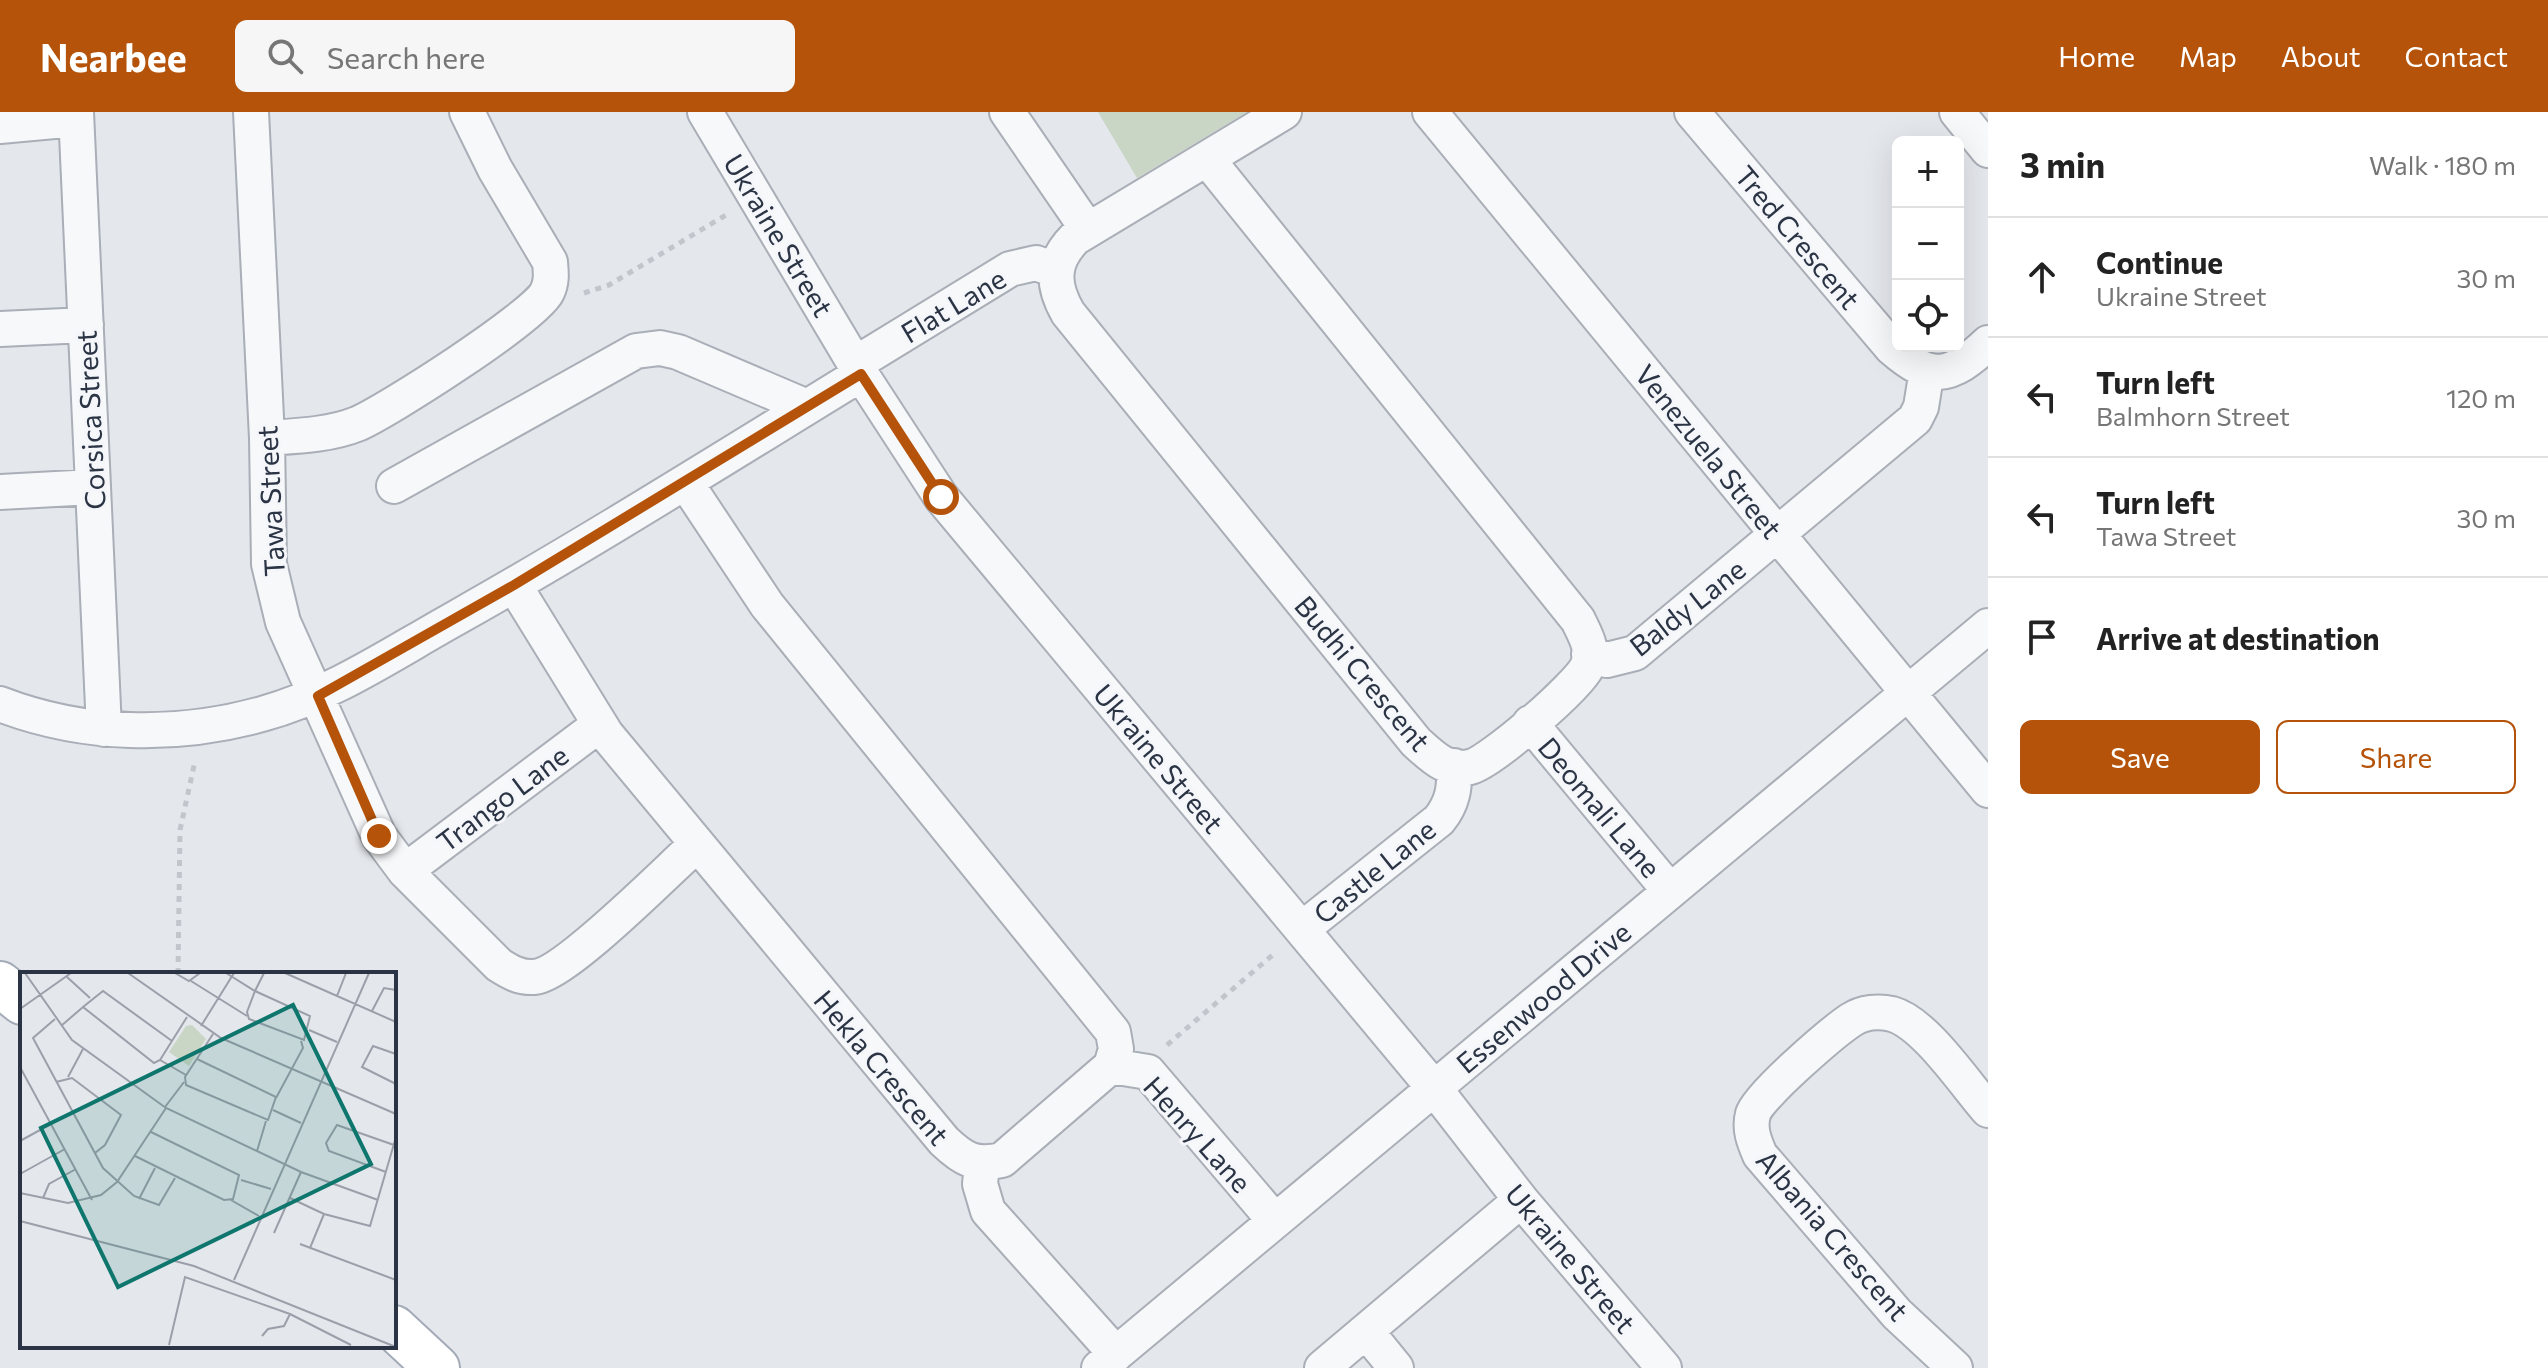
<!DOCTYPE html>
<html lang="en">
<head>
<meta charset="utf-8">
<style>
  :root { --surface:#fff; --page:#f6f6f6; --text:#222; --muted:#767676; --line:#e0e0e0; --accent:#b45309 }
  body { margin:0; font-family:Commissioner,sans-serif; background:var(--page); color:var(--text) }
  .controls { position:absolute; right:24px; top:24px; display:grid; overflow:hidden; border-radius:12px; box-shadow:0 8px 32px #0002 }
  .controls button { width:72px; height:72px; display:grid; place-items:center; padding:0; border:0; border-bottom:2px solid var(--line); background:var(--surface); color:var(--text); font:40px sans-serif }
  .stop { position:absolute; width:24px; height:24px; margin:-18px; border:6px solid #b45309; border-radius:50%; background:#fff }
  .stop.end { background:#b45309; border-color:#fff; box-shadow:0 2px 8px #0008 }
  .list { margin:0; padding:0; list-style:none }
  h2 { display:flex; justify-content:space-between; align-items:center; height:104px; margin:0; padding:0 32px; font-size:34px }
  h2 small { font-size:26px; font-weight:400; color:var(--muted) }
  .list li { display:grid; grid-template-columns:52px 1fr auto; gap:24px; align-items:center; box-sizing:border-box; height:120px; padding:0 32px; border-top:2px solid var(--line) }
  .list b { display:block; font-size:30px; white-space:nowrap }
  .list p { margin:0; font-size:26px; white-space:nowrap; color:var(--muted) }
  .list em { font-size:26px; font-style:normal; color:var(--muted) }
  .actions { display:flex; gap:16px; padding:24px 32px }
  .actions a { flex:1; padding:18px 0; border:2px solid var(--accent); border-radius:12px; text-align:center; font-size:28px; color:var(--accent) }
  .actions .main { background:var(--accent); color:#fff }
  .icon { flex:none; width:44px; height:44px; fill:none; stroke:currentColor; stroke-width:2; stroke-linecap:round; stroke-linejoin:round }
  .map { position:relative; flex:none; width:1988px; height:1256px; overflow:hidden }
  header { display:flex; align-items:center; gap:48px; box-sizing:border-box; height:112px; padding:0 40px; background:var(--accent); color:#fff }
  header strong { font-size:38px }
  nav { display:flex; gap:44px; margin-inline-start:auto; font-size:28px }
  .search { width:560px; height:72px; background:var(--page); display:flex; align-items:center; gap:20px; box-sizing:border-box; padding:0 28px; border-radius:12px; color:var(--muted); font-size:30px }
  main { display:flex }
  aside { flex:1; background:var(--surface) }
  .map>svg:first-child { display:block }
</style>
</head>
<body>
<header>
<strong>Nearbee</strong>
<div class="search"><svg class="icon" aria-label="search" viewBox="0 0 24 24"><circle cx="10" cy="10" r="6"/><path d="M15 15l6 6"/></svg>Search here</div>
<nav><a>Home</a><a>Map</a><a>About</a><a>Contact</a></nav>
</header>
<main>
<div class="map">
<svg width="1988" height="1256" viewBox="0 0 1988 1256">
  <rect width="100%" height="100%" fill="#e4e7ec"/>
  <path fill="#c9d6c5" d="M1098,0h149l-110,66z"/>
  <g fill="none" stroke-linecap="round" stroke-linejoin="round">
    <defs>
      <path id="minor" d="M76,0l28,617
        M251,0l16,326 2,126 14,58 96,214 26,35 94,94c11,7 21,13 35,12 31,-2 133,-106 162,-132
        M705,0l156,262 80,123 493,591 87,112 143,168
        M1007,0l81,118
        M1430,0l558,678
        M1692,0l200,236c39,34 58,31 96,-5
        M1957,0l31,38
        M0,14l76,-7
        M1208,48l370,460c7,15 17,30 9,47 -9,19 -97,96 -117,100 -24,5 -38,-11 -54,-25l-348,-429c-16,-28 -17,-51 7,-75l209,-126
        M0,217l86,-4
        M855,252l155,-95 26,-6 19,7
        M267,326c29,-2 63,-3 90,-14 29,-12 179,-108 190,-132 5,-10 4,-19 3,-30l-55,-93 -28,-57
        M394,374l242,-135 24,-3 18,4 129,55
        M0,380l93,-5
        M514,473l92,149 338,407c20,19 31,25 58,19l109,-94 5,-17 -3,-17 -346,-427 -81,-122
        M1589,542l18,6 28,-7 280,-234 6,-12 6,-37
        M0,592c83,32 176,34 262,10 70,-19 131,-61 194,-96 138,-78 271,-162 405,-244
        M1530,611l140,168
        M405,759l194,-146
        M1302,817l137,-109c14,-17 16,-33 15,-54
        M1111,954l37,6 127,149
        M982,1052l-2,20 8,27 128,143
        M1366,1219l30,37
        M1099,1256l889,-742
        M1322,1256l199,-168
        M1955,1256l-58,-54 -137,-159c-6,-14 -11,-26 -7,-41 5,-18 80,-82 98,-94 12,-8 28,-9 41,-6 33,9 73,70 96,96"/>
      <path id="major" d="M0,872l22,18
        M394,1216l43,40"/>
    </defs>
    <use href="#minor" stroke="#a9aeb7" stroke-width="38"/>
    <use href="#major" stroke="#a3abb8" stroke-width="48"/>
    <path stroke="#c2c5cb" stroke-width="5" stroke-dasharray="6 6" stroke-linecap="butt" d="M584,181l25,-8 117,-70
      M178,862l2,-144 15,-69
      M1167,933l108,-92"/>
    <use href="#minor" stroke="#f7f8fa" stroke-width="34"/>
    <use href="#major" stroke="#fff" stroke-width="44"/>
  </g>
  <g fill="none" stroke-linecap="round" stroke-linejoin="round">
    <path stroke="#b45309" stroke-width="10" d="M379,724l-61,-140 196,-111 347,-211 80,123"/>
  </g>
  <g text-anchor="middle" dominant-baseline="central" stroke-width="6" stroke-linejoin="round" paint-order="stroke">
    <g font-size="28" fill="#2b3445" stroke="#f4f6f9">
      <text transform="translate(779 123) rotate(59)">Ukraine Street</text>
      <text transform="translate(1798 125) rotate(50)">Tred Crescent</text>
      <text transform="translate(953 193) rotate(-31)">Flat Lane</text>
      <text transform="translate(90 308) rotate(-93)">Corsica Street</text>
      <text transform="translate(1709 339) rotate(51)">Venezuela Street</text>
      <text transform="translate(270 389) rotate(-93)">Tawa Street</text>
      <text transform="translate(1687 495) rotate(-38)">Baldy Lane</text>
      <text transform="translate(1363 561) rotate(50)">Budhi Crescent</text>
      <text transform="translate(1159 646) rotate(50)">Ukraine Street</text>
      <text transform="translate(502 686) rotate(-37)">Trango Lane</text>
      <text transform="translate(1600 695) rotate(50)">Deomali Lane</text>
      <text transform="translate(1374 759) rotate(-39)">Castle Lane</text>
      <text transform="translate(1543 885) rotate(-40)">Essenwood Drive</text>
      <text transform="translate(882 955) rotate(50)">Hekla Crescent</text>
      <text transform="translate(1198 1022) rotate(48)">Henry Lane</text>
      <text transform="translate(1833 1123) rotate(49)">Albania Crescent</text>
      <text transform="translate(1571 1146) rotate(50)">Ukraine Street</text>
    </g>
  </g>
  <g transform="translate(20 860)">
    <rect width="376" height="376" fill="#e4e7ec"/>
    <path d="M172,53l14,14 -17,27 -20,-14 17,-26z" fill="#c9d6c5"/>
    <path fill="none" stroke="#9a9fa9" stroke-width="2" d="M5,1l47,67 94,68 135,64 77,28M108,1l93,65 175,76M155,1l14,8 11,-8M206,1l29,18 55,25 -6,24 -55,-21 -2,-7 8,-21 9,-18M265,1l111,49M47,5l23,21M171,9l56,35M317,24l9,-23M0,37l51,-36M352,39l12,-23 12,2M35,47l-22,19 70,130 31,28 25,9 16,-27M41,54l22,-19M181,54l33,-53M289,58l28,12M152,69l-69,-50 -20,16 71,56 6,-3 27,-43M376,82l-23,-8 -11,21 34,17M177,87l79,38 -8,23 -82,-35 -1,-8 28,-43M140,88l26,15M0,95l72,133M48,105l15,-28M36,110l16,-4 49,37 -16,30 -10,8M256,126l27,-50 -2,-7M145,135l19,-25M253,138l28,13M0,169l31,-17M237,179l9,-30M115,184l89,44 9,-1 6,-24 -88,-43M366,200l-57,-21 -3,-8 11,-18 57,20M0,202l45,-25M221,208l30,9M0,221l48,10 33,-8 16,-13 49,-74M23,226l6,-14 27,-15M270,226l34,16 46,12 26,-89M119,227l16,-31M211,228l28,16M0,249l174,45 202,81M254,261l27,-61M280,272l96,36M290,276l14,-34M214,308l135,-307M242,364l6,-7 16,-3 6,-12M149,373l16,-68 105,37 61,31"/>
    <path fill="#0f766e" fill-opacity="0.15" stroke="#0f766e" stroke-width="4" d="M273,33l78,159 -253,123 -77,-159z"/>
    <rect width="376" height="376" fill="none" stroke="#2b3445" stroke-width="4"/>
  </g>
</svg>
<div class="controls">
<button>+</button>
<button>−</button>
<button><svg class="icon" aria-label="locate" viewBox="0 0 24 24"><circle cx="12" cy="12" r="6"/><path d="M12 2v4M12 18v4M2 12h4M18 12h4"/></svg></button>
</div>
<div class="stop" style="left:941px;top:385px"></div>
<div class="stop end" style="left:379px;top:724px"></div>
</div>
<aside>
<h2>3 min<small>Walk · 180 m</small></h2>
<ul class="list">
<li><svg class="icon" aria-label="ahead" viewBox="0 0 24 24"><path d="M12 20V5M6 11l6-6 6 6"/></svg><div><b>Continue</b><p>Ukraine Street</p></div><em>30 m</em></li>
<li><svg class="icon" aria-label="left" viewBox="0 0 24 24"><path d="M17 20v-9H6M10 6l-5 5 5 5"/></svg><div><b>Turn left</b><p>Balmhorn Street</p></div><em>120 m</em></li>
<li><svg class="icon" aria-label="left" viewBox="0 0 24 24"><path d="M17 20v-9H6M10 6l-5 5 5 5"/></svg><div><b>Turn left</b><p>Tawa Street</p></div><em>30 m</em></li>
<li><svg class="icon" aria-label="arrive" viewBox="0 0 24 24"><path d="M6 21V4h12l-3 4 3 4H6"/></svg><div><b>Arrive at destination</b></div></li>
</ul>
<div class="actions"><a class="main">Save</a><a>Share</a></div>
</aside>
</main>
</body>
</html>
